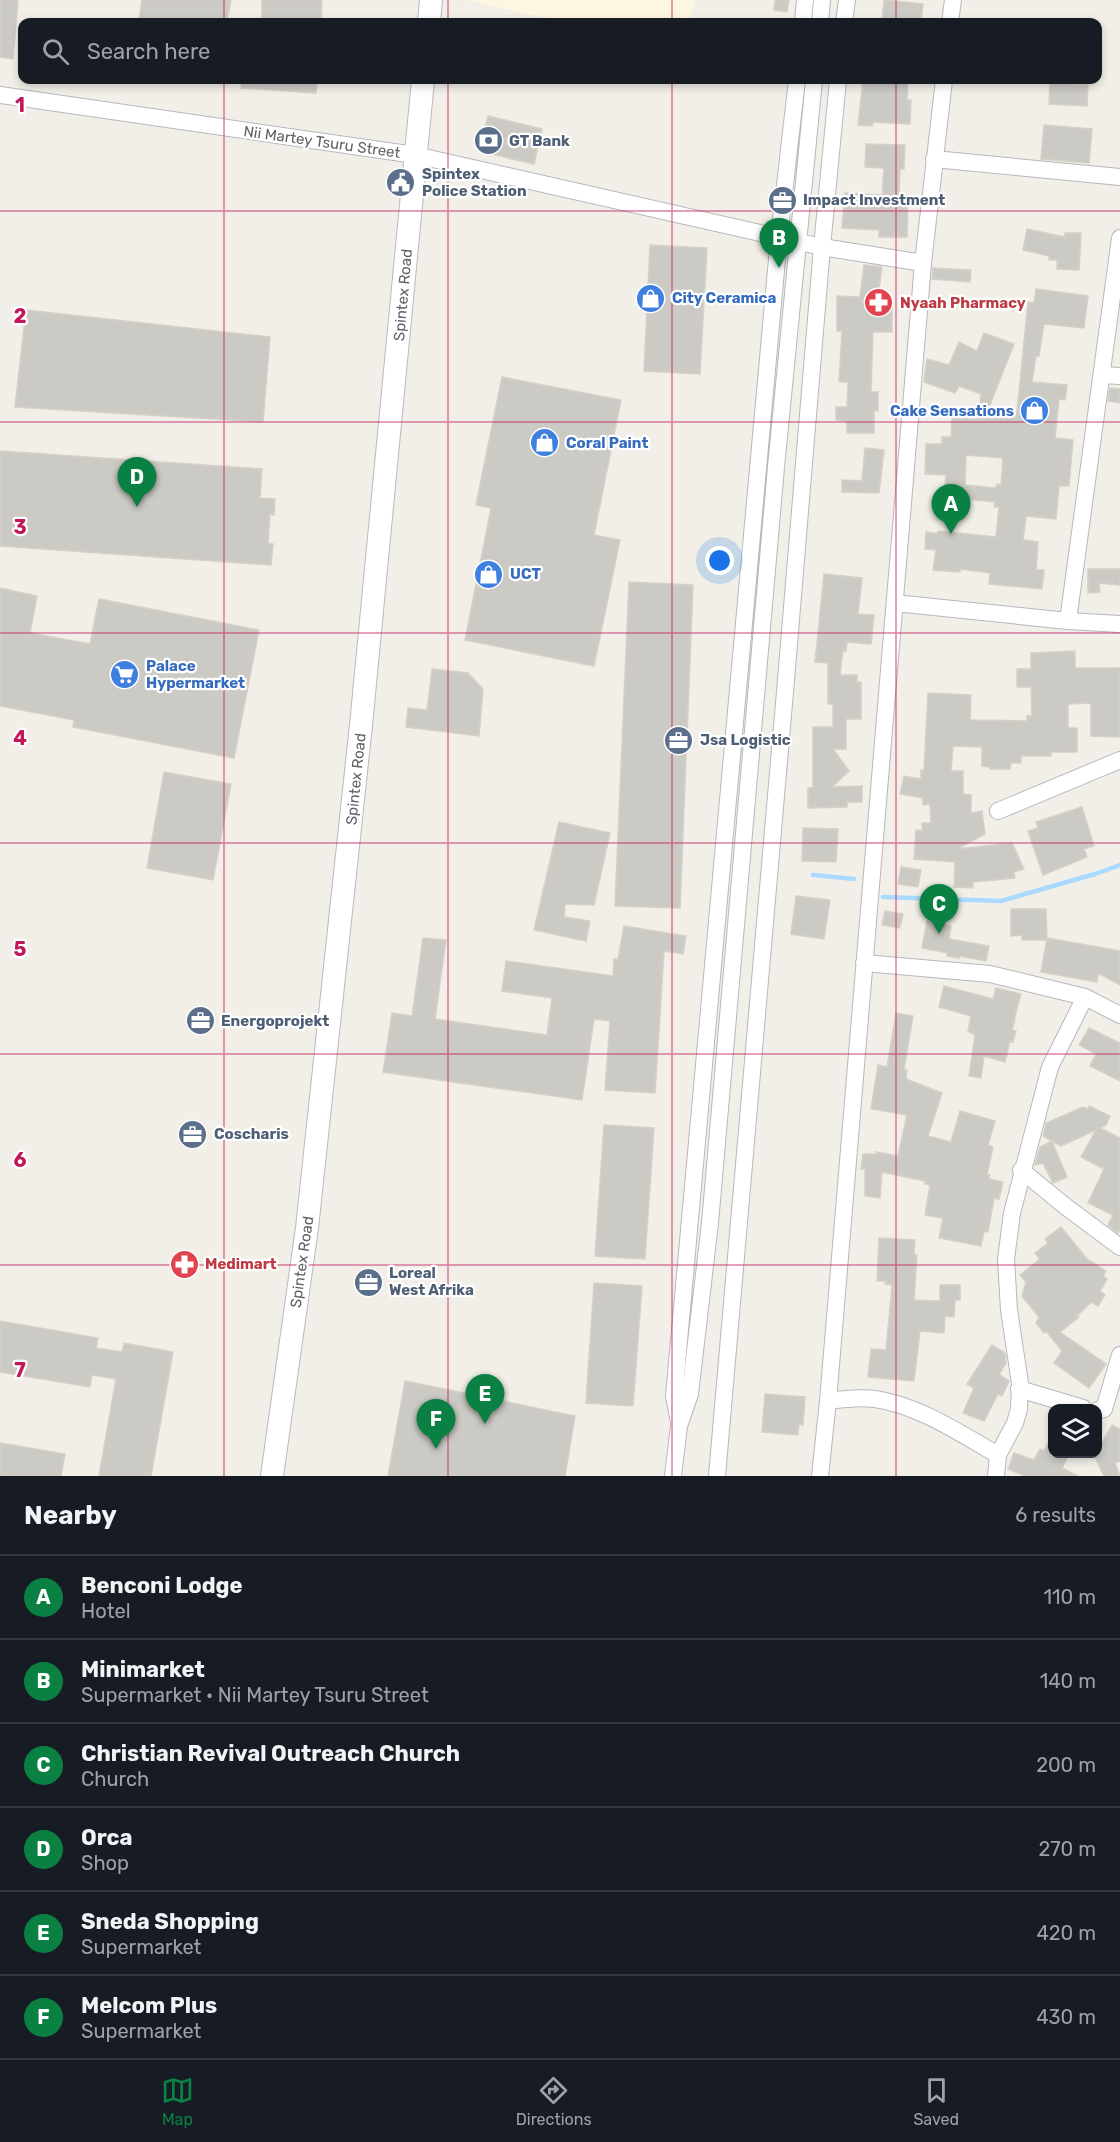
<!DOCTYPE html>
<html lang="en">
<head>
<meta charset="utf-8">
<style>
  :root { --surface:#171b24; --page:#20242c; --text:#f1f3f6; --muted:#9ea1a6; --line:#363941; --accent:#0b8043 }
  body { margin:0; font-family:Rubik,sans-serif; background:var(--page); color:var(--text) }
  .controls { position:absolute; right:18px; bottom:18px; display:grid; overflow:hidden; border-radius:12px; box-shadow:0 3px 9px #0003 }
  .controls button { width:54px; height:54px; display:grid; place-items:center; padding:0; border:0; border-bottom:2px solid var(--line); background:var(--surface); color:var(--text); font:30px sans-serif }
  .you { position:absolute; left:720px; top:561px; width:21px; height:21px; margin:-15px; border:4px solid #fff; border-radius:50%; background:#1a73e8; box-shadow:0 0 0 9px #1a73e833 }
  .badge { display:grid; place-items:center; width:39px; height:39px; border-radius:50%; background:var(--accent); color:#fff; font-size:20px; font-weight:700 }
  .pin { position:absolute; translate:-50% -50px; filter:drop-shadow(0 2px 3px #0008) }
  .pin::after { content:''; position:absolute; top:32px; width:21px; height:18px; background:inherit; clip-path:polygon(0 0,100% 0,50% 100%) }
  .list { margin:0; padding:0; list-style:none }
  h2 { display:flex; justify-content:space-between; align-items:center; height:78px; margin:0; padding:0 24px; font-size:26px }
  h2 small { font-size:20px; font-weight:400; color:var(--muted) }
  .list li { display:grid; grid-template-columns:39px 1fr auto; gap:18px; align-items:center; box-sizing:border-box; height:84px; padding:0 24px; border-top:2px solid var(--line) }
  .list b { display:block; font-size:22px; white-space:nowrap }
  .list p { margin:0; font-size:20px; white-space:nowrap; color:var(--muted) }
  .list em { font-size:20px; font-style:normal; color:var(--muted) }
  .icon { flex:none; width:33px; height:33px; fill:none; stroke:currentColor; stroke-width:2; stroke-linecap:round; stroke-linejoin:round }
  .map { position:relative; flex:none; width:1120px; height:1476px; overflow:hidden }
  .search { position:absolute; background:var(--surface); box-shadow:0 3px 9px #0003; left:18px; right:18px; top:18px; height:66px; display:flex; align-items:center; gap:15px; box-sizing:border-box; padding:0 21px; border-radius:12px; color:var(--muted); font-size:22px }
  .sheet { height:582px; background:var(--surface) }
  nav { display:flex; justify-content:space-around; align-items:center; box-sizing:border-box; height:84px; border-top:2px solid var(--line); background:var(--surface); font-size:16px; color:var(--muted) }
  nav a { display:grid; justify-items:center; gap:3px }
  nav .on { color:var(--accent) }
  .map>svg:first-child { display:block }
</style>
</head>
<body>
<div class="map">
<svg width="1120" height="1476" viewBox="0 0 1120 1476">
  <rect width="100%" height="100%" fill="#f1efe8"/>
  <path fill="#fef7e0" d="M466,0h229l-6,22h-126z"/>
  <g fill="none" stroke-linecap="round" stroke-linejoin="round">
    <path stroke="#aadaff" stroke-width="4.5" d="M813,875l41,4
      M883,897l118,4 94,-27 25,-9"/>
  </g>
  <path fill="#cccac5" stroke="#d6d1c6" stroke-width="1.5" fill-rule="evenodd" d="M0,0h18l-5,59 -13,-2z
    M142,0h89l-4,22h-88z
    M262,0h60l-1,22h-59z
    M775,0h14l-2,12 -13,-2z
    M884,0l39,4 -2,18h-39z
    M242,80h75l-1,13 -75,-5z
    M863,80h45l-1,20h4l-1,24 -37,-2 -1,4 -14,-1z
    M1050,83l38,2 -1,21 -38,-2z
    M488,116l54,13 -8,35 -55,-13z
    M1044,125l48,4 -3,34 -48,-4z
    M866,144l39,1 -1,24h-4l-1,26h9l-1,42h-28v-7l-37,-2 3,-35 37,2 2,-27 -19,-1z
    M1027,229l38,8v-4h16l-2,37 -22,-1v-9h-8v-4l-26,-6z
    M650,245l57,3 -7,126 -56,-3z
    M864,265l18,2 -5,37 15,1v27h-19l-2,60h7v19l-4,-1v23h-27v-12l-11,-1v-13h11l1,-25h-9l3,-51h-5v-35l23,1z
    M933,268l38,2 -1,12 -38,-3z
    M1036,289l52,7 -4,32 -40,-4 -5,32h-3l-4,26 35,3 -2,15 -6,-1 -4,39 18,2 -4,46h-10l-3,33 -30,-3 -3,24 15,2 -2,28h8l-2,19 -53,-5 1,-11 -30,-4v3l-27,-2 3,-20 -11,-1 1,-17 11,2 1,-3 58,6 3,-30h-5l1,-5 -51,-5 2,-22 -21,-1 1,-30h16v-7h9l1,-19 27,1 2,-25 -22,-8 -4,7 -31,-11 3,-23 22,6 10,-23 18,9 7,-18 30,11 -26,66 29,2 11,-110 6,1zM966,455l37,3 -2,27 -4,-1 -1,4 -31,-3z
    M26,310l244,27 -7,85 -248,-15z
    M502,377l119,23 -27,135 26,5 -26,126 -129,-26 26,-132 -15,-3z
    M1110,388l10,1v14l-12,-2z
    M865,448l19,2 -5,43 -37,-1v-12l20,1z
    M0,451l262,18 -2,29 15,1 -1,16 -4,-1 -2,30h5l-2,21 -271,-19z
    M1088,569h32v16l-21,-2 1,9 -12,1z
    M824,574l38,4 -4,36 16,1 -3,29 -24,-2 -1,9 -3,-1 -3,25h17v7h4v37h-15v30h-13l16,22 -17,16 30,-1v16h-15v5l-39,1v-20l5,-1v-60h20v-23h-5v-41l-13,-1z
    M629,582l64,3 -13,323 -65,-2z
    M0,588l37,8 -7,37 60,11 9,-45 160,31 -25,128 -161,-31 1,-7 -74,-14z
    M1075,651v17h45v69l-29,-1v-33l-23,1v24h9v24h-26v4h-30v7h-10l-1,6h-20v-2l-8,-1v-19l-29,-1 -2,25h12v23l8,1v18l11,-2 3,23 -28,15 55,-6 12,26 -10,3 1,6 -42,4v6l-19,-1 1,-25 -41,-3 2,-29 6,1v-8h9l-1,-19 -7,1v-7l-23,-4 4,-18 17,3v-9l3,1 4,-78 43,2 -1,25 57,1v-5h5l-1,-29h-14v-18h14v-16z
    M432,669l36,4 15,16 -4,47 -73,-9 2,-19 19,2z
    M164,772l67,12 -18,96 -66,-12z
    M1082,807l12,39 -10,3 3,8 -44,18 -15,-44 10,-3 -2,-6z
    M559,822l51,11 -16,72 -29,-1 -1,13 26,4 -4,20 -52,-11z
    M803,828l35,1 -2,33 -34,-1z
    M901,867l20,3 -3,17 -20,-3z
    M796,896l34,4 -6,39 -33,-5z
    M1011,909h35l1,31h-25v-5l-11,1z
    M885,911l18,3 -3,14 -18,-3z
    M927,921l24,5 -2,13 40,7 -3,15 -27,-5v2l-12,-2 1,-3 -26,-5z
    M624,926l62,10 -3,18 -19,-3 -9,142 -50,-3 5,-69 -16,-2 -12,81 -199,-28 9,-59 20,3 11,-78 23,2 -11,79 112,16 5,-37 -50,-7 4,-30 107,15 1,-17 4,1z
    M1047,938l73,13v34l-22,-12 -1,9 -56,-10z
    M944,986l49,13 3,-11 25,6 -7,26h1l-3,10 4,1 -3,11 -3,-1 -5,21 -21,-6 -3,22 -12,-2 6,-41 -7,-4 3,-15 -32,-9z
    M896,1013l17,3 -9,54h3l-1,9 36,14 -14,43 23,6 9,-31 35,10 -7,24 5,2 -6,28h3l-1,4 14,3 -4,17 -5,-1 -6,34 -4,-1 -3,15 -42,-8 4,-20 -18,-3 5,-30 -5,-1v-3l-43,-9 -2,26 -15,-2v-27h-4l2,-15h13v-2l22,4 9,-41 -36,-6 7,-44 9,2z
    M1089,1028l31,15v38l-30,-15 6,-12 -17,-9z
    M1089,1106l21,10 -4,9 -6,3 20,10v91l-2,4 -10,-8 5,-10 -25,-12 16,-34 -23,-12 15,-27 -35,16 -18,-10 3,-13 37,-16 5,2z
    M604,1125l50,3 -9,131 -50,-3z
    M1052,1141l15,36 -14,6 -10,-20 -8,2 5,-18z
    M1061,1227l26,32 19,12 -3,5 4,3 -7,12 5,4 -7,11 -7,-4 -14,14 2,1 -19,15 46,32 -17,24 -35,-25 8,-12 -16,-20 -2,2 -8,-10 3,-6 -17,-21 4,-14 -6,-7 20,-16 -5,-6 13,-10 -3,-4z
    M879,1238l36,2 -1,15h3l-3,45 26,1v-16h20v15h-5l-1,17 -9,-1 -1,17 -24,-2 -6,50 -46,-4 3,-28 15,1 6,-65 -7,-1 1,-3h-9z
    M594,1283l48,3 -9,120 -47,-3z
    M0,1321l98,17 -2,10 26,4 2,-9 49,9 -22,124h-52l17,-97 -24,-4 -2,12 -90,-15z
    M992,1345l13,8 1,10 -7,11 10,7 -7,15 -4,-2 -14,27 -21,-8 11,-25 -7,-4z
    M405,1381l170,35 -10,60h-177z
    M765,1394l40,3 -2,28 -4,-1 -1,11 -36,-3z
    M1112,1425l8,4v32l-5,2 5,13h-16l-10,-21 4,-1v-4z
    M1053,1433v21h16l-7,14 16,8h-53l-17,-7 6,-16 20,7 6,-11 4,2z
    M0,1443l65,11 -4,22h-61z"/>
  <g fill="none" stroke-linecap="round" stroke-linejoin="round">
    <defs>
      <path id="minor" d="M803,22l2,-22
        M820,22l2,-22
        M844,22l3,-22
        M950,22l3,-22
        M0,95l415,60 407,92 101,16
        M934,159l186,18
        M1103,375l17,1
        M895,603l173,18 52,3
        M1068,621l52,-383
        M998,811l122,-51
        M864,963l126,11 95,23 35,18
        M1021,1170l44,36 55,41
        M1019,1389l64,19
        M828,1401c15,-2 31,-4 47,-2 43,6 86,35 123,56
        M1098,1410l6,-1 16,-54
        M679,1422l-5,-26 105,-1159 18,-157
        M673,1476l6,-50 11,-32 20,-171 66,-756 38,-387
        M717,1476l68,-784 37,-445 16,-167
        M820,1476l8,-75 95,-1138 21,-183
        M996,1476l2,-21 17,-32 4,-14 1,-26 -11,-73 -3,-51 6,-46 38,-146 35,-70"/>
      <path id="secondary" d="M429,22l2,-22
        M272,1476l35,-248 54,-503 62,-645"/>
    </defs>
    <use href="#minor" stroke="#b5b8bc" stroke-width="18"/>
    <use href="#secondary" stroke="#b6babf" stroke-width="24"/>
    <use href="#minor" stroke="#fff" stroke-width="16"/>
    <use href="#secondary" stroke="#fff" stroke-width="22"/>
  </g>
  <path fill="none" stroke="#c2185b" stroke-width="1.5" stroke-opacity="0.55" d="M224,0v22M448,0v22M672,0v22M896,0v22M224,80v1396M448,80v1396M672,80v1396M896,80v1396M0,211h1120M0,422h1120M0,633h1120M0,843h1120M0,1054h1120M0,1265h1120"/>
  <defs>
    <symbol id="bank-disc" viewBox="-11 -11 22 22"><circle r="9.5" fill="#5c6f8a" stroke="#fff"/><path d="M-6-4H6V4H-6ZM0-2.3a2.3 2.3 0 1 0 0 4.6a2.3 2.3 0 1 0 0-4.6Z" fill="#fff"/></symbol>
    <symbol id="civic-disc" viewBox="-11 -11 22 22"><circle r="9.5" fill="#5c6f8a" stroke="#fff"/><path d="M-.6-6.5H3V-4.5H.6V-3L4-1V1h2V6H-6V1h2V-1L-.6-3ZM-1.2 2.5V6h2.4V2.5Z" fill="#fff"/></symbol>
    <symbol id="office-disc" viewBox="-11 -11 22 22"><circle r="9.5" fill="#5c6f8a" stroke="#fff"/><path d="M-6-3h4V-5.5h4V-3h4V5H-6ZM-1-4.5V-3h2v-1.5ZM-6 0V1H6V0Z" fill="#fff"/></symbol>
    <symbol id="shop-disc" viewBox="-11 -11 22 22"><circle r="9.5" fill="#3f7fe0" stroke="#fff"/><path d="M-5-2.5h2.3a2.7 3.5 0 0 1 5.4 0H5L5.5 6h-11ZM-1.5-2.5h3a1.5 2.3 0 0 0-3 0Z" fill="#fff"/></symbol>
    <symbol id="pharmacy-disc" viewBox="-11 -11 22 22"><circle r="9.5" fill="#e0444e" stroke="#fff"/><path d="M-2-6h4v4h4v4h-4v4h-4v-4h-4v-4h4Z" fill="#fff"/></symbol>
    <symbol id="supermarket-disc" viewBox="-11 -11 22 22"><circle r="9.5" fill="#3f7fe0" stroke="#fff"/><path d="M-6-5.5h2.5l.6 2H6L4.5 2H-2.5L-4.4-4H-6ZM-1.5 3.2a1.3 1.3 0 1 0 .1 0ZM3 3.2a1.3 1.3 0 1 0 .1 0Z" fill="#fff"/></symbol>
  </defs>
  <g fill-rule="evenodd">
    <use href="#bank-disc" x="472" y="124" width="33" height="33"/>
    <use href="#civic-disc" x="384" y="166" width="33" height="33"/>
    <use href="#office-disc" x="766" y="184" width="33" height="33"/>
    <use href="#shop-disc" x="634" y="282" width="33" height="33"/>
    <use href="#pharmacy-disc" x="862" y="286" width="33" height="33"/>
    <use href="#shop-disc" x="1018" y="394" width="33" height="33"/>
    <use href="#shop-disc" x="528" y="426" width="33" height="33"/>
    <use href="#shop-disc" x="472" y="558" width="33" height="33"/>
    <use href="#supermarket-disc" x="108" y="658" width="33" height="33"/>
    <use href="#office-disc" x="662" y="724" width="33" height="33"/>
    <use href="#office-disc" x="184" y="1004" width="33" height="33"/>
    <use href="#office-disc" x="176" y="1118" width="33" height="33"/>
    <use href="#pharmacy-disc" x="168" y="1248" width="33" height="33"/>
    <use href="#office-disc" x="352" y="1266" width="33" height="33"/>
  </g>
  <g text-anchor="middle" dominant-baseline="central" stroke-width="4.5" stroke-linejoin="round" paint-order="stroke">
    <g font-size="15" font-weight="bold" fill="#4e5e75" stroke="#fff" text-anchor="start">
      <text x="509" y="141">GT Bank</text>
      <text x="422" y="174">Spintex<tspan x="422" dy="17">Police Station</tspan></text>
      <text x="803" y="200">Impact Investment</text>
      <text x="700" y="740">Jsa Logistic</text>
      <text x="221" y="1021">Energoprojekt</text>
      <text x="214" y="1134">Coscharis</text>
      <text x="389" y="1273">Loreal<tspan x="389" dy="17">West Afrika</tspan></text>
    </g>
    <g font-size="15" fill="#5f6368" stroke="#fff">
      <text transform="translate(322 142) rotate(8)">Nii Martey Tsuru Street</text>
      <text transform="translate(403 295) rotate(-85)">Spintex Road</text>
      <text transform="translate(356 779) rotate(-84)">Spintex Road</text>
      <text transform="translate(302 1262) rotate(-82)">Spintex Road</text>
    </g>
    <g font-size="15" font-weight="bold" fill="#366cbe" stroke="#fff" text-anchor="start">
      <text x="672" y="298">City Ceramica</text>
      <text x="1014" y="411" text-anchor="end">Cake Sensations</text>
      <text x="566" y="443">Coral Paint</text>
      <text x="510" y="574">UCT</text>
      <text x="146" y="666">Palace<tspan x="146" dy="17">Hypermarket</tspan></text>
    </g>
    <g font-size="15" font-weight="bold" fill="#be3a42" stroke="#fff" text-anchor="start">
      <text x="900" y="303">Nyaah Pharmacy</text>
      <text x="205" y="1264">Medimart</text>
    </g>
  </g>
  <g font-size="20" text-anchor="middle" font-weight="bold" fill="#c2185b" stroke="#fff" stroke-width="4.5" stroke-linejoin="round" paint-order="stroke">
    <text x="20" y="112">1</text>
    <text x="20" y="323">2</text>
    <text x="20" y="534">3</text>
    <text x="20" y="745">4</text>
    <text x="20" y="956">5</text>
    <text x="20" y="1167">6</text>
    <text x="20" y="1377">7</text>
  </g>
</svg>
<div class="controls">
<button><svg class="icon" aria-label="layers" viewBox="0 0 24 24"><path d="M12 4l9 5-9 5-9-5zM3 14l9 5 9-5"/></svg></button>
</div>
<div class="you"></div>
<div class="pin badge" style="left:951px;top:534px">A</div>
<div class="pin badge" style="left:779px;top:268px">B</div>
<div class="pin badge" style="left:939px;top:934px">C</div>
<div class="pin badge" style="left:137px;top:507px">D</div>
<div class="pin badge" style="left:485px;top:1424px">E</div>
<div class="pin badge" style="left:436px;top:1449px">F</div>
<div class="search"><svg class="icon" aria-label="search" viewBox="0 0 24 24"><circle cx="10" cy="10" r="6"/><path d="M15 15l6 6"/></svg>Search here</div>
</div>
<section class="sheet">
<h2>Nearby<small>6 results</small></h2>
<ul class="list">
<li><span class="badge">A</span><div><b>Benconi Lodge</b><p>Hotel</p></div><em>110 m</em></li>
<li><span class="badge">B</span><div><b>Minimarket</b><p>Supermarket · Nii Martey Tsuru Street</p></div><em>140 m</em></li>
<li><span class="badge">C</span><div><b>Christian Revival Outreach Church</b><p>Church</p></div><em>200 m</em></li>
<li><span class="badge">D</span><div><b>Orca</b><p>Shop</p></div><em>270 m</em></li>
<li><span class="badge">E</span><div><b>Sneda Shopping</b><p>Supermarket</p></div><em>420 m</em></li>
<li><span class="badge">F</span><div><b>Melcom Plus</b><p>Supermarket</p></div><em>430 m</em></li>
</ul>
</section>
<nav>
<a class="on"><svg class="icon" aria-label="map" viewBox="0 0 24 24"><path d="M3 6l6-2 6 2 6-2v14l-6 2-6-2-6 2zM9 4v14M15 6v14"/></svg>Map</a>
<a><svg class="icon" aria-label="directions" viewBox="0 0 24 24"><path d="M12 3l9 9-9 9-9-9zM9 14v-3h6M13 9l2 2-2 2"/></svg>Directions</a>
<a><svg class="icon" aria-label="saved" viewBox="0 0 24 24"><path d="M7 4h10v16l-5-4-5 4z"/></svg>Saved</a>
</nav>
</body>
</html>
